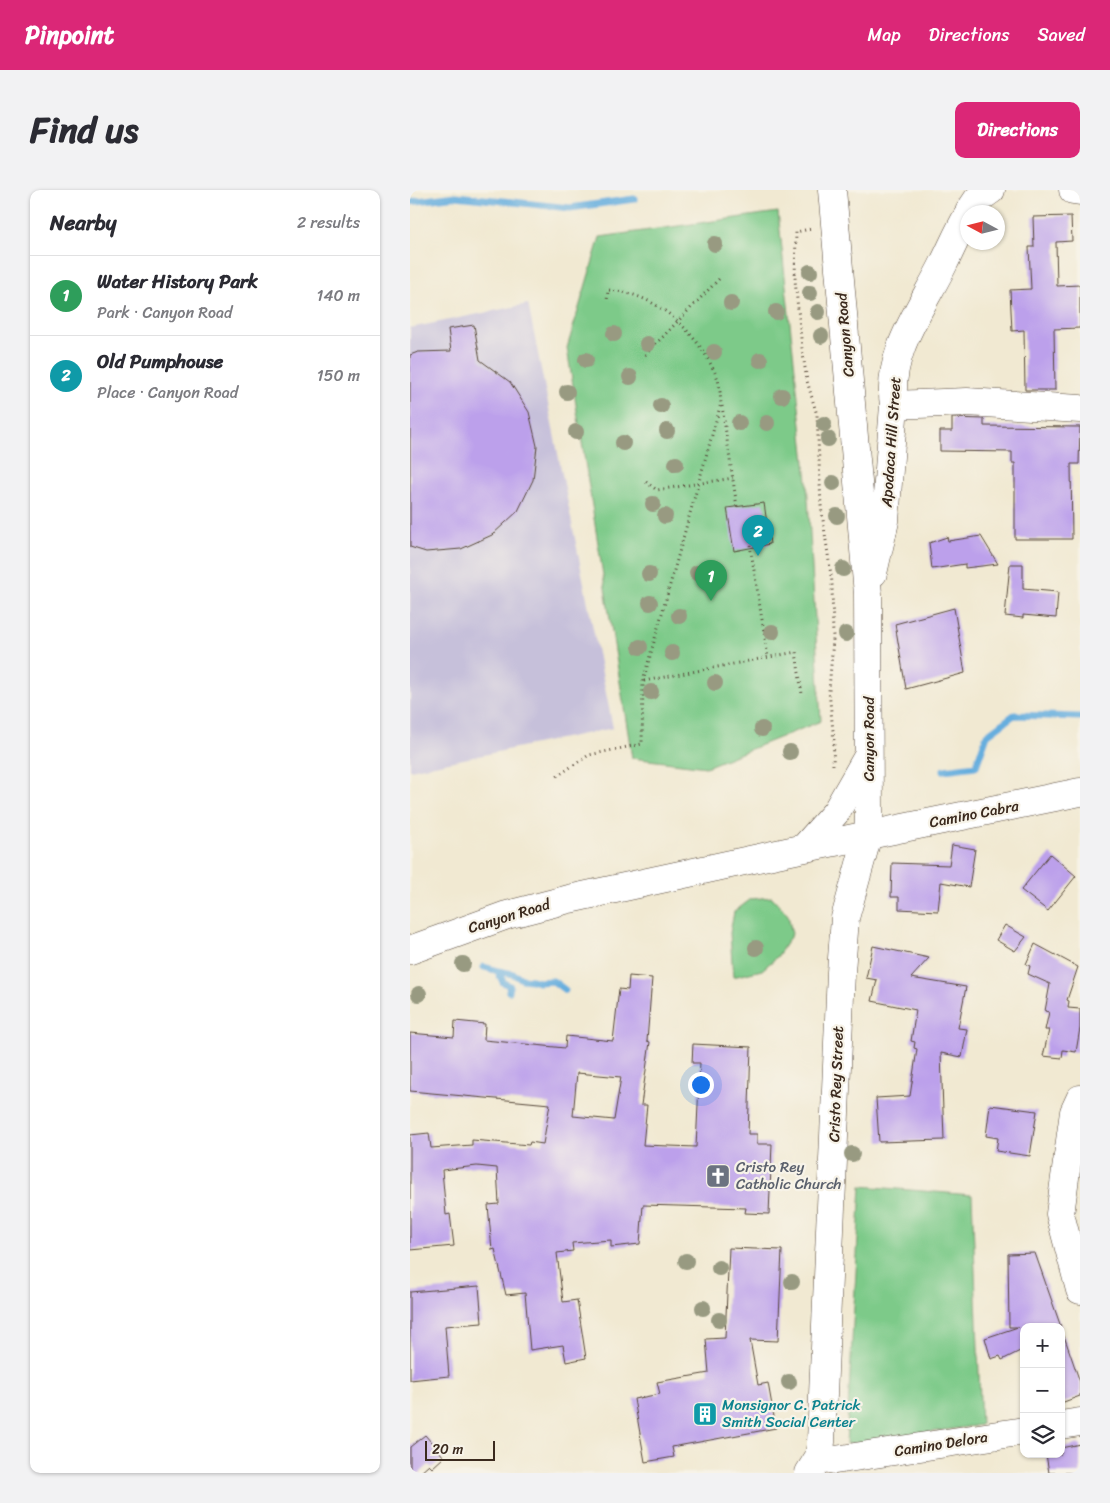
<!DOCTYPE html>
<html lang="en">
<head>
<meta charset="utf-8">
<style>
  :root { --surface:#fff; --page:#f2f2f3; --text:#2b2b33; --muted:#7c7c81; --line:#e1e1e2; --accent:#db2777 }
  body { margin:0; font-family:Sriracha,sans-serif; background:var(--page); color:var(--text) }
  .controls { position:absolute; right:15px; bottom:15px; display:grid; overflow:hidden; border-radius:10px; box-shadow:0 1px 4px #0004 }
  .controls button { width:45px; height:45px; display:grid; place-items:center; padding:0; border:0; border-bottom:1px solid var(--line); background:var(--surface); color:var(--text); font:25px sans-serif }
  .compass { position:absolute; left:550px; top:15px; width:45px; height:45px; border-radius:50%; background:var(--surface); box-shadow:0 1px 4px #0004; rotate:277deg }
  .scale { position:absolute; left:15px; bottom:12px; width:70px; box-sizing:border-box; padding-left:5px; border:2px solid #3b2a1e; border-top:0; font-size:14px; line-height:18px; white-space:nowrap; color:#3b2a1e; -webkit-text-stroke:4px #f7f3e8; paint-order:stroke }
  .you { position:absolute; left:290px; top:894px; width:18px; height:18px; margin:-12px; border:4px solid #fff; border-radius:50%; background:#1a73e8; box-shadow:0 0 0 8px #1a73e833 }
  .badge { display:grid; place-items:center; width:32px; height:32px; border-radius:50%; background:var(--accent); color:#fff; font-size:16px; font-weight:700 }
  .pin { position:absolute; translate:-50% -41px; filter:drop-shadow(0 1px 2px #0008) }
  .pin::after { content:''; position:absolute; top:26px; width:18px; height:15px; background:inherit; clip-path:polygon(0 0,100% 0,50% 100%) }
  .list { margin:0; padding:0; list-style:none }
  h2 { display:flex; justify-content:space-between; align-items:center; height:65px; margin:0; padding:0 20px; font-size:21px }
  h2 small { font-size:16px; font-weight:400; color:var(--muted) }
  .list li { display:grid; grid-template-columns:32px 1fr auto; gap:15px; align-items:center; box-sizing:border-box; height:80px; padding:0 20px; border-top:1px solid var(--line) }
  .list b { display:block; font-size:19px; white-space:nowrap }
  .list p { margin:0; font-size:16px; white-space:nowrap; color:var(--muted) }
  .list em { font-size:16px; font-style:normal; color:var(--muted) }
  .icon { flex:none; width:28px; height:28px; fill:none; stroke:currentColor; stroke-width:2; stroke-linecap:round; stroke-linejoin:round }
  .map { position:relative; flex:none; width:670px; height:1283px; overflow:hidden; border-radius:10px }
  header { display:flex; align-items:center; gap:30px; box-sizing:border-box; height:70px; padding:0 25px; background:var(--accent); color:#fff }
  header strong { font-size:24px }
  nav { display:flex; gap:28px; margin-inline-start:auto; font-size:18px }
  .intro { display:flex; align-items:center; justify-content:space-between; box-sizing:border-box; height:120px; padding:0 30px }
  h1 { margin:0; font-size:35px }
  .button { padding:12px 22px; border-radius:10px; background:var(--accent); color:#fff; font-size:18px; font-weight:700 }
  main { display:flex; gap:30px; padding:0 30px }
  aside { flex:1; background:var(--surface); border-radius:10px; box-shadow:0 1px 4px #0004 }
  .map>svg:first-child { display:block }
</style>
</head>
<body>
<header>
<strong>Pinpoint</strong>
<nav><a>Map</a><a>Directions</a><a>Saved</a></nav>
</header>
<div class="intro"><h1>Find us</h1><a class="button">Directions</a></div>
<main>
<aside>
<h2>Nearby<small>2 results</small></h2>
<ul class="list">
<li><span class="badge" style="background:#2e9e5b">1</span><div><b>Water History Park</b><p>Park · Canyon Road</p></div><em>140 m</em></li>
<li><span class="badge" style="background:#0f9aa8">2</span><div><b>Old Pumphouse</b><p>Place · Canyon Road</p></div><em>150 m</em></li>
</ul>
</aside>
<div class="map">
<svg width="670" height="1283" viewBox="0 0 670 1283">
  <rect width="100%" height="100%" fill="#f7f3e8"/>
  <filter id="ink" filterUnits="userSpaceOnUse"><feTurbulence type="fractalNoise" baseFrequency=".02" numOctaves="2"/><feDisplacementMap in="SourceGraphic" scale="10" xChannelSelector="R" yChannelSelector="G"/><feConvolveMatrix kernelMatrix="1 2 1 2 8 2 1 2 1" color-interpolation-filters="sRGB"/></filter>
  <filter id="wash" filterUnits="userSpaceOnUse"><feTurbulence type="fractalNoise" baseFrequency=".0096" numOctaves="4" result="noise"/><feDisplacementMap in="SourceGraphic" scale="20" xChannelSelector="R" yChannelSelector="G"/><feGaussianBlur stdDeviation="1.12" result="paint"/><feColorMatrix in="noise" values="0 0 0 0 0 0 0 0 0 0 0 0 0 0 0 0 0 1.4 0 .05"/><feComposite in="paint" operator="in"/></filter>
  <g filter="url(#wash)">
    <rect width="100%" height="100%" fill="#f1e9d2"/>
    <path fill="#c6c0da" d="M118,114l85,424 -203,42v-442z"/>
    <path fill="#7dca89" stroke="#5c7a54" d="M368,22l29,269 14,240 -115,46 -74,-9 -65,-410 33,-111z
      M362,707l16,18 4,19 -15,23 -15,13 -29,7 -3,-44 4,-21 17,-13z
      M451,996l111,9 9,230 -135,19z"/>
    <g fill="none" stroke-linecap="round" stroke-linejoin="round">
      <path stroke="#66aede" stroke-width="7" d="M0,12l46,-6 114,12 64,-9
        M534,580l32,-4 11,-31 27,-20 66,2
        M74,777l14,4 5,11 7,4 -1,5
        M88,781l15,3 9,5 10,1 6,2 15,-1 12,9"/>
    </g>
    <g id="blocks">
      <path fill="#bca0eb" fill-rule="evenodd" d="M661,26l1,25 -16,1 1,44 23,-1v43l-26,1 1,61h-30l-1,-60 -12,1 -2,-41 21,-1 -2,-42h5l-1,-30z
        M64,135l6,35 30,22 19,30 8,34 -4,34 -15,31 -26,24 -31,14 -35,3 -16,-5v-192l8,-3 33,-1 -3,-22z
        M542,228l32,1v7l96,1 -1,37h-8l1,75h-57v-76h-3v-11l-72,-1v-20h12z
        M354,313l6,41 -36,7 -7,-43z
        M571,346l17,28 -33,4v-4l-33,5 -3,-26 18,-6 1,4z
        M600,374h13v25l35,3 -2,26 -33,-3v3l-18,-2z
        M544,418l11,65 -59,16 -11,-65z
        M542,655l23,4 -6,38 -28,-5 -3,29 -39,-2v-12h-8l1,-34 57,2z
        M640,664l26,22 -28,35 -27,-21z
        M595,735l21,12 -11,14 -19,-11z
        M625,754l43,23 -11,33 2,1 -1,7 12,1v19l-4,24 -13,-2 -1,8 -19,-2 6,-26h-4l4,-18 -4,-1 5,-27 -22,-10 2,-8 -4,-2z
        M463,756l56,12 -18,20 55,9 -8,41 9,1 -5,28 -21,-4 3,87 -65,2 -3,-44 34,-2 7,-47 -3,-1 1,-6 -4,-1 5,-31 -44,-9 5,-21 -11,-2z
        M219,786l23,2 -5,63 3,1 -9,63h6l-4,40 53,2 4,-84h-8l1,-19 58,3 -3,87h9v10h15l-3,70 -24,-1 1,-5 -103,-3 -3,39 -29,3v-7l-39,3 1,8 -16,2 6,49 14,-2 9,58 -20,4 -3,-17 -33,5 -5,-57 -19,2 -11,-46 -3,1 -4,-45 11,-1 -2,-36 -20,-2 -35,4 4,45 4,-1 4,32 -44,4v-115l19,-2 2,15 41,-3v-5l57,5 1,-3 13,2 7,-40 -140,-13v-58l44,4 1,-16 30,3 -1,16 81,8 1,-12 47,5 6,-52 9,1zM167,883l44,4 -7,43 -41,-4z
        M580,915l47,6 -7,45 -34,-5 2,-13 -12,-2z
        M319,1058l53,2 -4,91 -28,-1 8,45 10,-2 8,45 -104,19 2,10 -29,5 -11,-63 26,-5 -3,-12 52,-9 -3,-34 19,-1z
        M625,1063l26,74h-37v22l-22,11 -2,-4 -9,3 -6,-21 33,-11h-9l-1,-73z
        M69,1096l3,37 -37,3 4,50 -39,4v-88z
        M654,1146l16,46v14l-19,7v-66z
        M15,1245l19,22 -12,11 -3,-3 -9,8h-10v-26z
        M670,1254v29h-31l-3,-19h15v-6z"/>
    </g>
  </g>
  <g filter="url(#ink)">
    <use href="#blocks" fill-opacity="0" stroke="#564739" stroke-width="1"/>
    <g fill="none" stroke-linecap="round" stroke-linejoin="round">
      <defs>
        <path id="minor" d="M663,0l7,1
          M559,22l8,-12 14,-10
          M484,215l73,-3 113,7
          M463,383l12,-52 9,-116c-8,-52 28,-97 50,-142 8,-16 15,-33 24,-48
          M394,658l32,-36 32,-56
          M0,760l97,-35 62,-16 231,-50 280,-57
          M670,909l-6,13 -14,102 20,76
          M651,1235l19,-3
          M409,1267l2,-15 20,-470 4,-54 23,-83 1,-20 -1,-221 -36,-404
          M399,1283l10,-16 16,3 189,-29"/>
      </defs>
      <use href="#minor" stroke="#564739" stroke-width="29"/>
      <path stroke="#564739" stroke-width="3" stroke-dasharray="1 4" stroke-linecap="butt" d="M400,39l-14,3 -1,48 7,68 5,33 10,34 4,91 11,76 1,57 -4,52 5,50 -1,24
        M235,165l75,-77
        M312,216l15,101
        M236,292l11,8 76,-12
        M340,355l18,112
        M234,491l152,-29 6,42
        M147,586l32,-21 53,-11 1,-63 78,-278c-1,-8 -1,-19 -4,-26 -19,-44 -59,-84 -109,-87l-1,12"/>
      <use href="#minor" stroke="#fff" stroke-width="28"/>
    </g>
    <g fill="#989a81">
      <circle cx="305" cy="54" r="8"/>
      <circle cx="400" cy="82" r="8"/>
      <circle cx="400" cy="103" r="8"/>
      <circle cx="321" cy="113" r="8"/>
      <circle cx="366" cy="122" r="8"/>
      <circle cx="408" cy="122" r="8"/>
      <circle cx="204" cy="144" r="8"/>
      <circle cx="411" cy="146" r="8"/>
      <circle cx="237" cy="154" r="8"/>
      <circle cx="304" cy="162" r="8"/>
      <circle cx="176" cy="170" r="8"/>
      <circle cx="350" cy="170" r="8"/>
      <circle cx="220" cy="187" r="8"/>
      <circle cx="157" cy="202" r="8"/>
      <circle cx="372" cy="206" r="8"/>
      <circle cx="251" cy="216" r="8"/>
      <circle cx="329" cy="233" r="8"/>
      <circle cx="357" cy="233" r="8"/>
      <circle cx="414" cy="234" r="8"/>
      <circle cx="257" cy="241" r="8"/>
      <circle cx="166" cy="242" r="8"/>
      <circle cx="418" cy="249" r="8"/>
      <circle cx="213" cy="253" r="8"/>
      <circle cx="266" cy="274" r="8"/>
      <circle cx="423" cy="293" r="8"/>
      <circle cx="243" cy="314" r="8"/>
      <circle cx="255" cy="326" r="8"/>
      <circle cx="427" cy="326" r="8"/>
      <circle cx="433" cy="379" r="8"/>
      <circle cx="287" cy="383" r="8"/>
      <circle cx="239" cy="384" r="8"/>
      <circle cx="240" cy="413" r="8"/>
      <circle cx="269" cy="426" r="8"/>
      <circle cx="362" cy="442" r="8"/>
      <circle cx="436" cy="444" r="8"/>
      <circle cx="230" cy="457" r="8"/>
      <circle cx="262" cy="463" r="8"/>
      <circle cx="305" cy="493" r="8"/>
      <circle cx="241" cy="502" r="8"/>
      <circle cx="352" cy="539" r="8"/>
      <circle cx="380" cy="562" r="8"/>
      <circle cx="346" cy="758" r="8"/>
      <circle cx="53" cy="774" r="8"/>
      <circle cx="9" cy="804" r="8"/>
      <circle cx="442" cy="964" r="8"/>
      <circle cx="276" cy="1071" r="8"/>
      <circle cx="309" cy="1078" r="8"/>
      <circle cx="382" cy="1092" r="8"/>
      <circle cx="293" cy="1118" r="8"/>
      <circle cx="309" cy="1130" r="8"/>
      <circle cx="379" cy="1192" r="8"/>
    </g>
  </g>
  <defs>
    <symbol id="church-square" viewBox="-11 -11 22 22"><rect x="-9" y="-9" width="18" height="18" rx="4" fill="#6b7280" stroke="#f7f3e8"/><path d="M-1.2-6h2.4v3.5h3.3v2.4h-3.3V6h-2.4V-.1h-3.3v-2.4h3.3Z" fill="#fff"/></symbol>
    <symbol id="building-square" viewBox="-11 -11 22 22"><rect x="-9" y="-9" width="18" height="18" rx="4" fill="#0f9aa8" stroke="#f7f3e8"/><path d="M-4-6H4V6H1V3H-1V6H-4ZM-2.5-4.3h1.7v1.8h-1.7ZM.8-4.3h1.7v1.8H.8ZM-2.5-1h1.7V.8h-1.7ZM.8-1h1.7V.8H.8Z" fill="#fff"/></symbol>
  </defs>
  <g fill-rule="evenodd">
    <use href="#church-square" x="294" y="972" width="28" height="28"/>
    <use href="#building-square" x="281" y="1210" width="28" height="28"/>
  </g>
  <g text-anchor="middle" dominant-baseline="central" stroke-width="4.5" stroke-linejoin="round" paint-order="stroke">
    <g font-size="15" fill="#3b2a1e" stroke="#f7f3e8">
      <text transform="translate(435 145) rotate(-95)">Canyon Road</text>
      <text transform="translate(481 252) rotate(-86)">Apodaca Hill Street</text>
      <text transform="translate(459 549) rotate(-90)">Canyon Road</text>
      <text transform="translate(564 624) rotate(-11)">Camino Cabra</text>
      <text transform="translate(99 726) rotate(-17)">Canyon Road</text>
      <text transform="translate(426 894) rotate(-88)">Cristo Rey Street</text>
      <text transform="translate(531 1254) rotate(-9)">Camino Delora</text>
    </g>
    <g font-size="15" fill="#5b616d" stroke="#f7f3e8" text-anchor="start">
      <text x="326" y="977">Cristo Rey<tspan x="326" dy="17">Catholic Church</tspan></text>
    </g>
    <g font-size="15" fill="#0d838f" stroke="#f7f3e8" text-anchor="start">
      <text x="312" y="1215">Monsignor C. Patrick<tspan x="312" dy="17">Smith Social Center</tspan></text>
    </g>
  </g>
</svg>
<div class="controls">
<button>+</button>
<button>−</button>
<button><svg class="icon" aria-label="layers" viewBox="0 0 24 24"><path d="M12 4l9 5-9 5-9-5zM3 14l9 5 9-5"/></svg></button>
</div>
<svg class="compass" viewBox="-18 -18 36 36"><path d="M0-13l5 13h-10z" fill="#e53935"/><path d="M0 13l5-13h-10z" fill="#7c7c81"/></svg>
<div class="scale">20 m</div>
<div class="you"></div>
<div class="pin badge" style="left:301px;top:411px;background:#2e9e5b">1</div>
<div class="pin badge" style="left:348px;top:366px;background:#0f9aa8">2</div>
</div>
</main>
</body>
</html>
